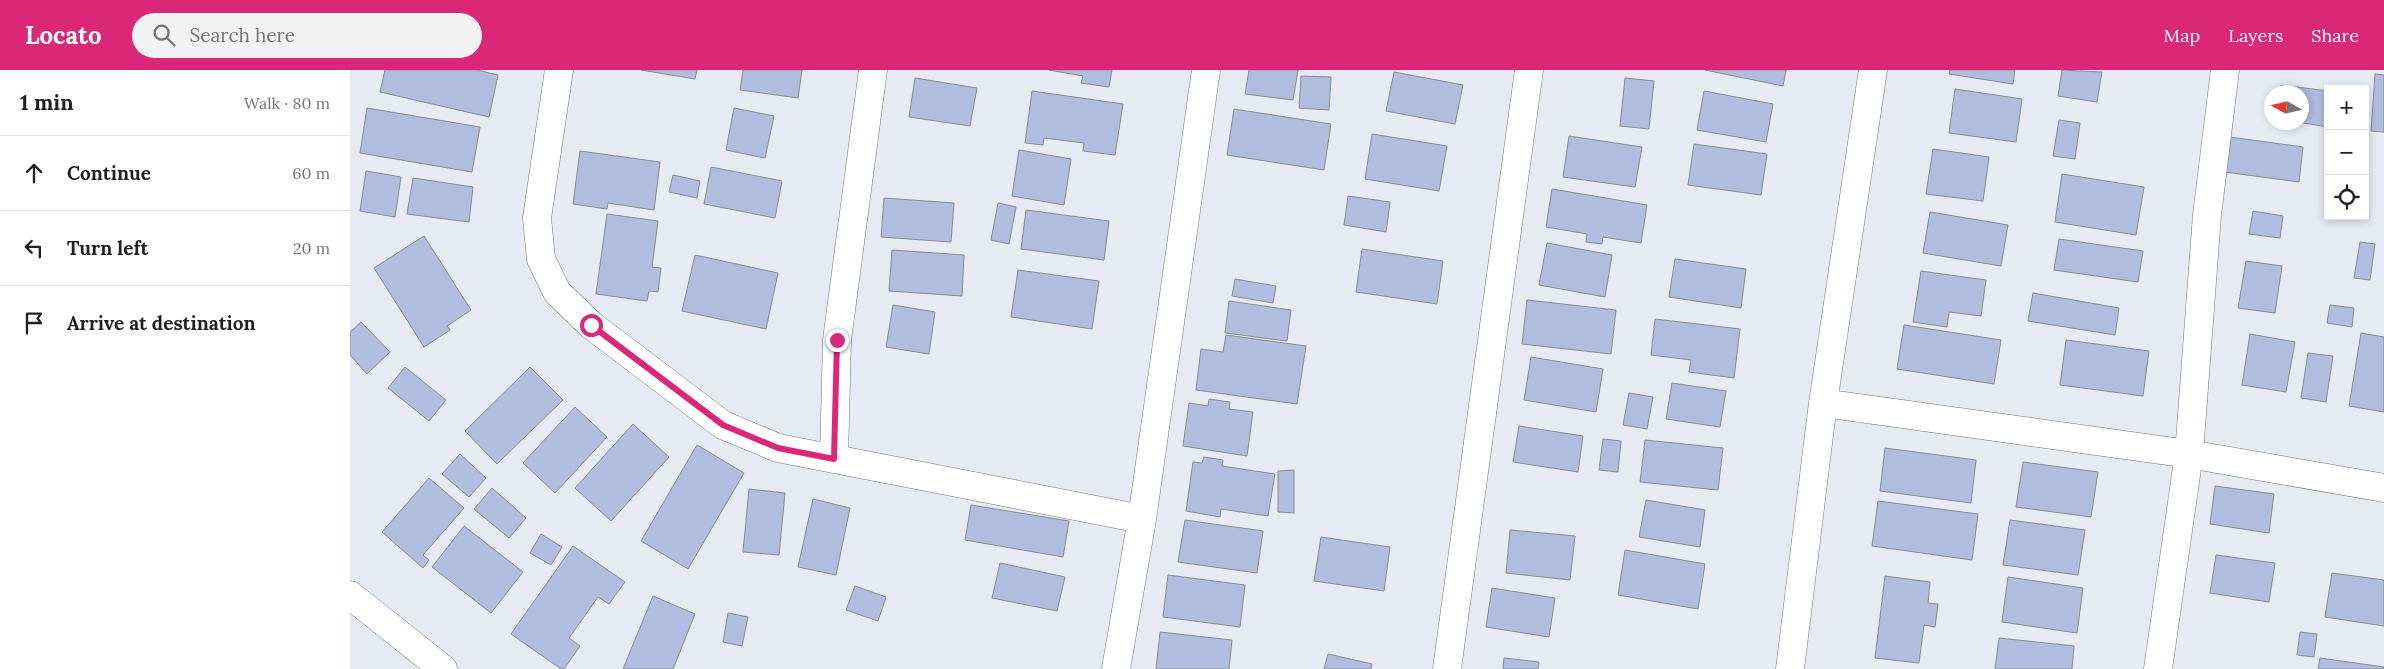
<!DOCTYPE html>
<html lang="en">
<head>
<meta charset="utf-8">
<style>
  :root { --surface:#fff; --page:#f2f2f2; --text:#202124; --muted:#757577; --line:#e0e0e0; --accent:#db2777 }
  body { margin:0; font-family:Lora,serif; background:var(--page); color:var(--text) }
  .controls { position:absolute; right:15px; top:15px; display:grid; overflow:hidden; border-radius:0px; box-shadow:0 2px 8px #0003 }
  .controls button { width:45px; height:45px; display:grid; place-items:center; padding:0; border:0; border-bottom:1px solid var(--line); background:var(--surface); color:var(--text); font:25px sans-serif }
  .compass { position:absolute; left:1914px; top:15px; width:45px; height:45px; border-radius:50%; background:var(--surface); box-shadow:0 2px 8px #0003; rotate:278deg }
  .stop { position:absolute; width:15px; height:15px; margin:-11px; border:4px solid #db2777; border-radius:50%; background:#fff }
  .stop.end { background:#db2777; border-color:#fff; box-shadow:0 1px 5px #0008 }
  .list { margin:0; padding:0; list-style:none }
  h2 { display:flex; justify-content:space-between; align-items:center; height:65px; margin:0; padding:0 20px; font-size:21px }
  h2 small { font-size:16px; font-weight:400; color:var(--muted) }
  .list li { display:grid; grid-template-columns:32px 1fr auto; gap:15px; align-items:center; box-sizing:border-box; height:75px; padding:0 20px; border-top:1px solid var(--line) }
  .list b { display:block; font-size:19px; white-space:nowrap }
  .list em { font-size:16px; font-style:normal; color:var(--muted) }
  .icon { flex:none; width:28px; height:28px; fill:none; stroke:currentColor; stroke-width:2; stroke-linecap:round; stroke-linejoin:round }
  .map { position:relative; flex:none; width:2034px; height:599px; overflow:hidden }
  header { display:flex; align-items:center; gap:30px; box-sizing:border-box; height:70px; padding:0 25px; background:var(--accent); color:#fff }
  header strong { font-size:24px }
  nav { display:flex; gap:28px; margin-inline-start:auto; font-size:18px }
  .search { width:350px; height:45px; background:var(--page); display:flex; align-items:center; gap:12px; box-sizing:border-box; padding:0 18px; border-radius:28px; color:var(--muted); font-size:19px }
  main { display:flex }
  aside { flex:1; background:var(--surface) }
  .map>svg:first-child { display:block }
</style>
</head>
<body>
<header>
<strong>Locato</strong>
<div class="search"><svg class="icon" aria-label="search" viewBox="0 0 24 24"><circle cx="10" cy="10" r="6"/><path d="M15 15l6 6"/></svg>Search here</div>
<nav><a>Map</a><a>Layers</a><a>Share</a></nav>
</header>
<main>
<aside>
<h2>1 min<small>Walk · 80 m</small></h2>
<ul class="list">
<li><svg class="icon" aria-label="ahead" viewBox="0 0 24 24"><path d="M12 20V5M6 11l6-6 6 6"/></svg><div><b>Continue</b></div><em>60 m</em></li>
<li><svg class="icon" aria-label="left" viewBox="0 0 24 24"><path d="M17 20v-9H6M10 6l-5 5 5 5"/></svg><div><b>Turn left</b></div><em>20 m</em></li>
<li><svg class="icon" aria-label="arrive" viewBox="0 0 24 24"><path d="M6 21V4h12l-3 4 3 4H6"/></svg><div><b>Arrive at destination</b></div></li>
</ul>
</aside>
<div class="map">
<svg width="2034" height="599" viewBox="0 0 2034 599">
  <rect width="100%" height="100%" fill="#e6eaf2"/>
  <path fill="#b0bddf" stroke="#878a91" d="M35,0h92l21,5 -9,42 -109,-25z
    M291,0h56l-2,9z
    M393,0h59l-4,28 -58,-8z
    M699,0h63l-3,17 -28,-4 2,-7z
    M899,0h49l-5,30 -48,-6z
    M1355,0h81l-3,16z
    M1600,0h65l-2,14 -64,-10z
    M1712,0l40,2 -5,30 -39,-6z
    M1044,2l69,13 -8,39 -69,-13z
    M2025,4l9,1v57l-13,-1z
    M951,6l30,1 -2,33 -30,-2z
    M565,8l62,10 -7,38 -61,-9z
    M1275,8l29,3 -5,48 -29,-3z
    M1931,15l47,6v36l-31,-5h5v-30h-22z
    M1605,19l67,10 -6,43 -67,-9z
    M682,21l91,13 -8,51 -32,-4 1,-8 -40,-5 -1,7 -18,-2z
    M1354,21l69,13 -7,38 -69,-12z
    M17,38l113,19 -8,45 -112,-19z
    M384,38l40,8 -9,42 -39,-8z
    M884,39l97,15 -7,46 -97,-15z
    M1709,50l21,3 -5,36 -22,-3z
    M1022,64l75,12 -8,45 -74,-12z
    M1219,66l73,11 -7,40 -72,-10z
    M1880,67l73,10 -4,35 -74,-10z
    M1344,74l73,10 -6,41 -73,-10z
    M1583,79l56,8 -6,44 -57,-7z
    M669,80l52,9 -7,46 -52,-9z
    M230,81l80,11 -6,48 -46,-7 -1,6 -34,-5z
    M361,97l71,14 -7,37 -71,-14z
    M16,101l35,6 -6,40 -35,-6z
    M1712,104l82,13 -8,48 -81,-13z
    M323,105l27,6 -3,17 -28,-6z
    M63,108l60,9 -4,35 -62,-8z
    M1202,119l95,16 -6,38 -38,-6 -1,7 -16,-2 1,-8 -41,-7z
    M998,126l42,6 -4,30 -42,-7z
    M534,128l70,5 -3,39 -70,-5z
    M648,133l18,4 -7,37 -18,-4z
    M676,140l83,11 -5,39 -83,-11z
    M1903,141l30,5 -3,22 -31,-4z
    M1580,142l78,13 -7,41 -78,-13z
    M257,144l51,7 -6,46 9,1 -3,24 -9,-1 -2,10 -51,-7z
    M74,166l47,74 -24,16 3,4 -26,17 -50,-79z
    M1709,169l84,12 -5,31 -84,-12z
    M2010,172l15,2 -5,36 -16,-2z
    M1197,173l65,12 -7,42 -66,-12z
    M1012,179l81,12 -6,43 -81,-12z
    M542,180l72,5 -2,41 -73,-5z
    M345,185l83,18 -12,56 -84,-18z
    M1325,189l71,10 -5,39 -72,-11z
    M1896,191l36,5 -7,47 -37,-5z
    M668,200l81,11 -7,48 -81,-12z
    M1571,201l65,9 -5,36 -32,-4 -2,15 -34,-5z
    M885,209l41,7 -3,17 -41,-7z
    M1683,223l86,15 -4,27 -87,-14z
    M1177,230l89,10 -5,44 -89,-10z
    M879,231l62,9 -4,31 -62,-8z
    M543,235l42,7 -6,42 -43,-7z
    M1980,235l24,3 -2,19 -25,-4z
    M1305,249l85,10 -6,49 -45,-6 2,-12 -40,-5z
    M11,252l29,30 -23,22 -17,-19v-23z
    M1554,255l97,15 -7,44 -97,-15z
    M2011,263l23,4v75l-35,-6z
    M1900,264l45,8 -9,50 -44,-7z
    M876,265l80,11 -9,58 -101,-14 5,-41 22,3z
    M1716,270l83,11 -6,45 -83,-11z
    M1958,283l25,3 -7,46 -25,-4z
    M1181,287l72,12 -7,43 -72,-12z
    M55,297l41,33 -17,21 -41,-33z
    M180,297l33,33 -66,64 -32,-33z
    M1322,313l54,8 -6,36 -54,-8z
    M1279,323l24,4 -6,32 -24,-4z
    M859,329l21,3 -1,7 24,3 -6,44 -64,-10 6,-43 19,3z
    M225,337l32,30 -52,56 -32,-30z
    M283,354l36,33 -58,64 -36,-33z
    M1169,356l64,10 -5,36 -65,-10z
    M1253,369l18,2 -3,31 -19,-2z
    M1295,370l78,8 -5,42 -78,-8z
    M347,375l47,28 -56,96 -47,-28z
    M1535,378l91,12 -5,43 -91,-12z
    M110,384l26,24 -17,19 -27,-23z
    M854,387l19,3 -1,6 53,8 -7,42 -47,-7 -1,8 -34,-6 7,-49 9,1z
    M1673,392l75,10 -7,45 -75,-10z
    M944,400v43l-16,-1v-41z
    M79,408l35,30 -41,47 6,5 -6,8 -41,-36z
    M1865,416l59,8 -5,39 -59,-9z
    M142,418l34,30 -17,20 -35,-29z
    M399,419l36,4 -6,62 -36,-3z
    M463,429l37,9 -14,67 -38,-8z
    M1296,430l59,10 -5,37 -61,-10z
    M1528,431l100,13 -6,46 -100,-14z
    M621,435l98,16 -6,36 -98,-17z
    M835,450l78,11 -6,42 -79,-11z
    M1660,450l75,10 -7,45 -75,-10z
    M114,456l59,46 -32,41 -59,-46z
    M1160,460l65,6 -5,44 -64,-7z
    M191,464l21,13 -11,18 -21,-12z
    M971,467l69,10 -6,44 -70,-10z
    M223,476l52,36 -16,22 -11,-7 -29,41 11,8 -16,23h-3l-50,-35z
    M1275,480l80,14 -7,45 -80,-14z
    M1866,485l59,8 -6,39 -59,-9z
    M650,493l65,14 -8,34 -65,-13z
    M1982,503l52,7v46l-59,-9z
    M818,505l77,10 -5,42 -77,-10z
    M1535,506l45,6 -2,21 10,1 -3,23 -11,-2 -5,38 -44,-5z
    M1658,507l75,11 -6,45 -75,-11z
    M505,516l31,11 -8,24 -32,-11z
    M1142,518l63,10 -6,39 -63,-10z
    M303,526l42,18 -22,55h-50z
    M378,543l20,4 -6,29 -19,-4z
    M810,562l72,8 -3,29h-73z
    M1950,562l17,2 -3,23 -17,-2z
    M1649,568l75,8 -2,23h-77z
    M978,584l44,10 -1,5h-47z
    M1154,588l35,4 -1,7h-35z
    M1970,588l64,9v2h-66z"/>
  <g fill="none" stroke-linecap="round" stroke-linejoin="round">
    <defs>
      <path id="street" d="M209,0l-22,148 4,41 16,33 34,33 132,100 55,23 364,71
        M1473,333l366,51 195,34
        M484,389l3,-119 36,-270
        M0,525l93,74
        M766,599l26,-150 64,-449
        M1097,599l82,-599
        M1440,599l33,-266 50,-333
        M1808,599l31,-215 18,-239 18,-145"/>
    </defs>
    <use href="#street" stroke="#72757c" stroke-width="29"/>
    <use href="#street" stroke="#fff" stroke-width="28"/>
  </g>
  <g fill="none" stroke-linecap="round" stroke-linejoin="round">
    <path stroke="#db2777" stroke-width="6" d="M241,255l132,100 55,23 56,11 3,-119"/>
  </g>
</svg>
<div class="controls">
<button>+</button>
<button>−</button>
<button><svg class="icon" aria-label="locate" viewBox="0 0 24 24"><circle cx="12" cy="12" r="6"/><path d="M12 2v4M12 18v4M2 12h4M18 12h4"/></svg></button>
</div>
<svg class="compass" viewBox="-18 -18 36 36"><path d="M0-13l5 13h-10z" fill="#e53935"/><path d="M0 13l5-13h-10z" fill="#757577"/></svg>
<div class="stop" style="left:241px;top:255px"></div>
<div class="stop end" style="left:487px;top:270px"></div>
</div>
</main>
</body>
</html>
